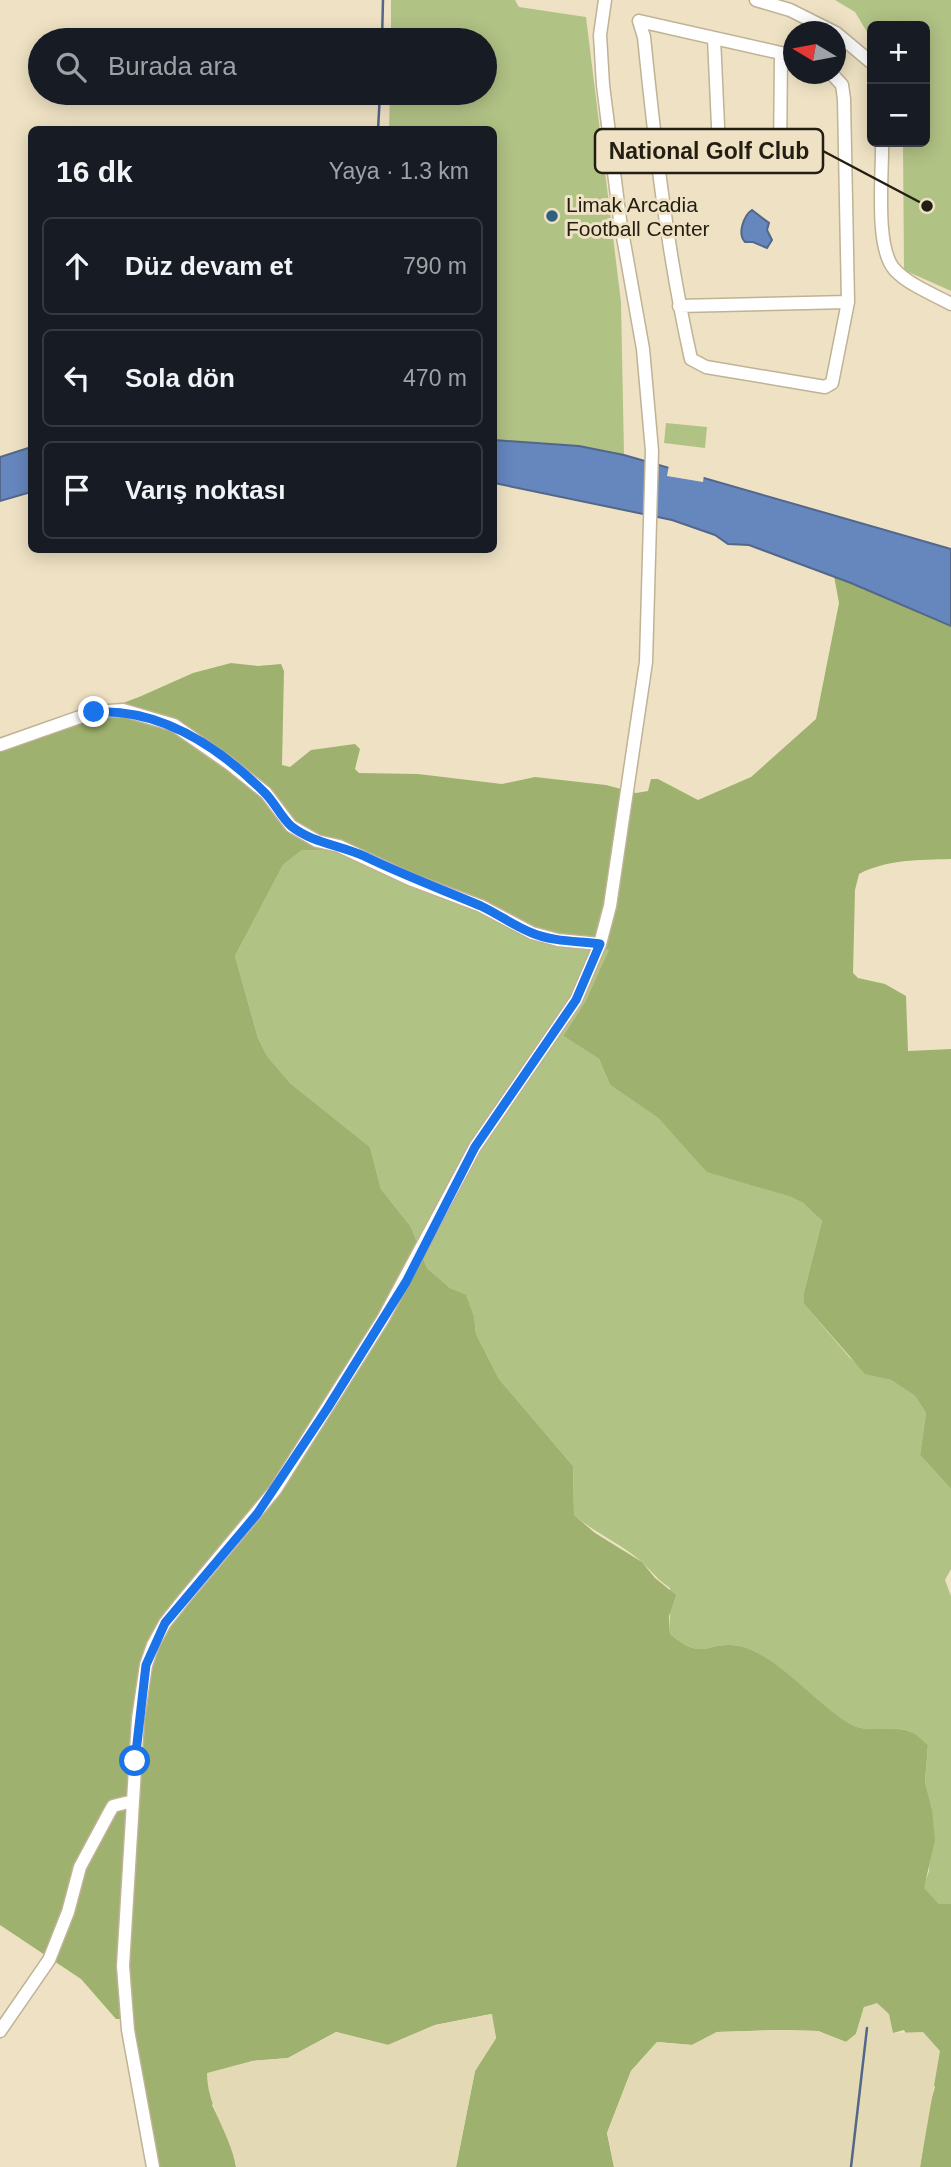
<!DOCTYPE html>
<html lang="tr">
<head>
<meta charset="utf-8">
<style>
  :root { --surface:#171b24; --page:#242831; --text:#f1f3f6; --muted:#9ea1a6; --line:#363941 }
  body { margin:0; font-family:Helvetica,sans-serif; background:var(--page); color:var(--text) }
  .controls { position:absolute; right:21px; top:21px; display:grid; overflow:hidden; border-radius:10px; box-shadow:0 4px 18px #0003 }
  .controls button { width:63px; height:63px; display:grid; place-items:center; padding:0; border:0; border-bottom:2px solid var(--line); background:var(--surface); color:var(--text); font:35px sans-serif }
  .compass { position:absolute; left:783px; top:21px; width:63px; height:63px; border-radius:50%; background:var(--surface); box-shadow:0 4px 18px #0003; rotate:280deg }
  .stop { position:absolute; width:21px; height:21px; margin:-16px; border:5px solid #1a73e8; border-radius:50%; background:#fff }
  .stop.end { background:#1a73e8; border-color:#fff; box-shadow:0 2px 7px #0008 }
  .list { margin:0; padding:0; list-style:none }
  h2 { display:flex; justify-content:space-between; align-items:center; height:91px; margin:0; padding:0 28px; font-size:30px }
  h2 small { font-size:23px; font-weight:400; color:var(--muted) }
  .list li { display:grid; grid-template-columns:46px 1fr auto; gap:21px; align-items:center; box-sizing:border-box; height:98px; margin:0 14px 14px; padding:0 14px; border:2px solid var(--line); border-radius:10px }
  .list b { display:block; font-size:26px; white-space:nowrap }
  .list em { font-size:23px; font-style:normal; color:var(--muted) }
  .icon { flex:none; width:38px; height:38px; fill:none; stroke:currentColor; stroke-width:2; stroke-linecap:round; stroke-linejoin:round }
  .map { position:relative; flex:none; width:951px; height:2167px; overflow:hidden }
  .search { position:absolute; background:var(--surface); box-shadow:0 4px 18px #0003; left:28px; top:28px; width:469px; height:77px; display:flex; align-items:center; gap:18px; box-sizing:border-box; padding:0 24px; border-radius:38px; color:var(--muted); font-size:26px }
  .panel { position:absolute; background:var(--surface); box-shadow:0 4px 18px #0003; left:28px; top:126px; width:469px; height:427px; border-radius:10px }
  .map>svg:first-child { display:block }
</style>
</head>
<body>
<div class="map">
<svg width="951" height="2167" viewBox="0 0 951 2167">
  <rect width="100%" height="100%" fill="#efe2c4"/>
  <path fill="#b1c285" d="M391,0h124l4,7 67,10 35,285 3,153 -45,-9 -85,-6v-310h-105l1,-37h95v-53h-94z
    M835,0h116v291l-47,-21 -1,-128h22v-116h-53v14l-17,-28z
    M666,423l41,4 -2,21 -41,-5z
    M302,850l42,1 248,97 18,2 -24,50 -23,36 36,23 11,26 48,33 49,53 84,26 12,6 19,18 -18,71v12l46,54 21,17 20,5 24,16 11,17 -6,42 31,34v80l-6,11 6,16v308h-12l-16,-16 6,-17 3,-62 -7,-27 3,-37c-5,-4 -12,-11 -17,-13 -20,-8 -44,3 -64,-9 -33,-21 -73,-70 -108,-77 -34,-6 -34,17 -69,-12v-46c-12,-8 -18,-16 -28,-26 -19,-17 -47,-29 -68,-47l-1,-49 -74,-87 -23,-45 -2,-18 -8,-20 -16,-8 -23,-20 -16,-41 -30,-38 -11,-42 -80,-64 -23,-27 -9,-18 -23,-82 48,-91z"/>
  <path fill="#9fb16e" d="M834,576l117,50v233c-32,1 -63,0 -92,15l-4,16 -2,83 5,5 27,6 21,12 2,55 43,-2v440l-31,-34 6,-42 -11,-17 -24,-16 -26,-6 -61,-70v-12l18,-71 -19,-18 -12,-6 -84,-25 -49,-54 -48,-33 -11,-26 -36,-23 23,-36 23,-50 -59,-6 -75,-37 -131,-56 -42,-1 -19,15 -48,91 23,82 9,18 23,27 80,64 11,42 30,38 16,41 23,20 16,7 8,21 2,18 23,45 74,87 1,49 21,18 47,29 13,16 21,17 -7,21 1,18c35,29 35,6 69,12 36,7 75,56 109,77 19,12 43,1 63,9 6,2 12,9 17,13l-3,37 7,27 3,31 -11,48 15,16h12v263h-31l8,-56 7,-24 -31,-57 -11,3 -29,-26 -8,27 -10,8 -28,-11 -37,-1 -64,2 -25,13 -35,-3 -26,29 -24,62 7,34h-158l19,-96 21,-33 -5,-24 -56,11 -47,20 -52,-13 -48,26 -36,3 -40,44 21,43 3,19h-77l-28,-148h-15l-35,-40 -81,-54v-1176l139,-52 54,-24 38,-10 27,3 23,-2 3,7 -2,94 8,2 21,-17 44,-6 5,5 -5,20 4,4 59,1 84,10 33,-7 71,8 30,8 12,-2 3,-12h7l40,21 53,-23 65,-58 23,-116z"/>
  <path fill="#e3dab5" d="M877,2003l12,11 4,19 30,-1 17,19 -20,116h-306l-7,-34 24,-62 26,-29 35,3 25,-13 64,-2 37,1 28,11 10,-8 8,-27z
    M492,2014l4,24 -21,33 -19,96h-220c-6,-34 -29,-60 -29,-94l45,-12 36,-3 48,-26 52,13 47,-20z"/>
  <path fill="#6686be" stroke="#52678a" stroke-width="2" d="M752,210l17,13 -2,7 5,10 -5,8 -14,-6h-8c-8,-8 -1,-27 7,-32z
    M494,440l85,6 45,9 327,94v77l-100,-43 -102,-38 -21,-1 -13,-9 -43,-15 -178,-37z
    M31,447v45l-31,9v-44z"/>
  <path fill="#efe2c4" d="M669,465l35,10 -1,7 -36,-6z"/>
  <g fill="none" stroke-linecap="round" stroke-linejoin="round">
    <path stroke="#52678a" stroke-width="2.5" d="M382,40l1,-40
      M378,130l2,-37
      M851,2167l16,-139"/>
    <defs>
      <path id="minor" d="M756,0l34,10 44,22
        M639,21l5,16c11,108 23,215 47,322l15,8 119,20 7,-4 16,-81 -4,-203 -2,-14 -10,-11
        M639,21l155,35
        M836,33l36,30
        M714,38l5,110
        M882,142c1,30 -8,106 13,128 14,15 38,24 56,34
        M780,160l1,-107
        M679,306l169,-4
        M0,745l94,-33 29,-2 51,15 56,39 36,29 25,33 26,15 22,5 73,34 69,26 51,27 26,7 42,4
        M0,2031l49,-71 19,-48 12,-45 29,-54 4,-7 20,-5
        M153,2167l-25,-137 -5,-64 15,-247 8,-54 7,-20 12,-22 19,-24 91,-109 108,-171 92,-172 101,-147 24,-56 10,-38 36,-244 6,-211 -9,-102 -23,-129 -17,-135 -3,-50 5,-35"/>
    </defs>
    <use href="#minor" stroke="#bfb295" stroke-width="15"/>
    <use href="#minor" stroke="#fff" stroke-width="12"/>
  </g>
  <g fill="none" stroke-linecap="round" stroke-linejoin="round">
    <path stroke="#1a73e8" stroke-width="9" d="M94,712c67,-4 124,34 171,81 10,10 16,24 26,33 21,17 49,19 73,30 39,19 77,33 117,50 17,8 33,20 51,27 22,9 46,8 68,11l-24,56 -101,147 -69,135 -79,127 -70,105 -92,109 -19,42 -11,96"/>
  </g>
  <circle fill="#2d617d" stroke="#efe2c4" stroke-width="2.5" cx="552" cy="216" r="7"/>
  <g text-anchor="middle" dominant-baseline="central" stroke-width="6" stroke-linejoin="round" paint-order="stroke">
    <g font-size="21" fill="#221e12" stroke="#efe2c4" text-anchor="start">
      <text x="566" y="204">Limak Arcadia<tspan x="566" dy="24">Football Center</tspan></text>
    </g>
  </g>
  <path fill="none" stroke="#221e12" stroke-width="2.5" d="M927 206L823 151"/>
  <circle fill="#221e12" stroke="#efe2c4" stroke-width="2.5" cx="927" cy="206" r="7"/>
  <rect fill="#efe2c4" stroke="#221e12" stroke-width="2.5" x="595" y="129" width="228" height="44" rx="7"/>
  <g font-size="23" text-anchor="middle" font-weight="bold" fill="#221e12">
    <text x="709" y="159">National Golf Club</text>
  </g>
</svg>
<div class="controls">
<button>+</button>
<button>−</button>
</div>
<svg class="compass" viewBox="-18 -18 36 36"><path d="M0-13l5 13h-10z" fill="#e53935"/><path d="M0 13l5-13h-10z" fill="#9ea1a6"/></svg>
<div class="stop" style="left:135px;top:1761px"></div>
<div class="stop end" style="left:94px;top:712px"></div>
<div class="search"><svg class="icon" aria-label="search" viewBox="0 0 24 24"><circle cx="10" cy="10" r="6"/><path d="M15 15l6 6"/></svg>Burada ara</div>
<section class="panel">
<h2>16 dk<small>Yaya · 1.3 km</small></h2>
<ul class="list">
<li><svg class="icon" aria-label="ahead" viewBox="0 0 24 24"><path d="M12 20V5M6 11l6-6 6 6"/></svg><div><b>Düz devam et</b></div><em>790 m</em></li>
<li><svg class="icon" aria-label="left" viewBox="0 0 24 24"><path d="M17 20v-9H6M10 6l-5 5 5 5"/></svg><div><b>Sola dön</b></div><em>470 m</em></li>
<li><svg class="icon" aria-label="arrive" viewBox="0 0 24 24"><path d="M6 21V4h12l-3 4 3 4H6"/></svg><div><b>Varış noktası</b></div></li>
</ul>
</section>
</div>
</body>
</html>
